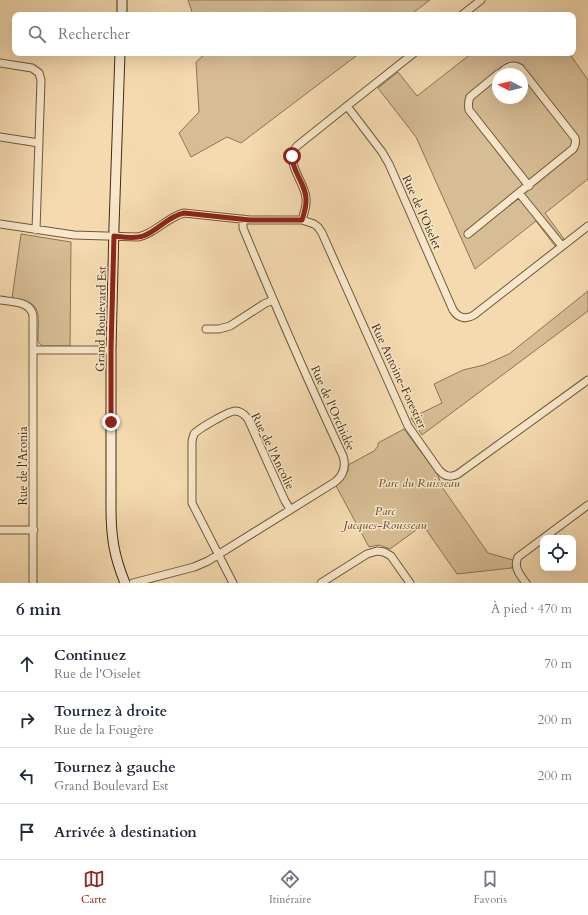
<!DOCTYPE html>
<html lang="fr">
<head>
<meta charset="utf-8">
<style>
  :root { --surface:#fff; --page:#f2f2f3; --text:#1f2937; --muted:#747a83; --line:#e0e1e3; --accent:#8f2418 }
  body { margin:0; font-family:Cardo,serif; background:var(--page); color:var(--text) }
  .controls { position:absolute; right:12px; bottom:12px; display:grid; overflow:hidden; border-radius:8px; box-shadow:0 4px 16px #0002 }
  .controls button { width:36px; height:36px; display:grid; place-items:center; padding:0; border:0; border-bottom:1px solid var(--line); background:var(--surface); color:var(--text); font:20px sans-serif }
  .compass { position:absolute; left:492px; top:68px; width:36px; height:36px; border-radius:50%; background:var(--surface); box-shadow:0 4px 16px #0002; rotate:277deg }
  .stop { position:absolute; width:12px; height:12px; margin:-9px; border:3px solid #8f2418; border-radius:50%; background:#fff }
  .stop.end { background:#8f2418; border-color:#fff; box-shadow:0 1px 4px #0008 }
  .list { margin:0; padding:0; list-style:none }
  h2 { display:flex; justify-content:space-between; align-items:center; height:52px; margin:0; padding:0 16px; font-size:17px }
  h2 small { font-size:13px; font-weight:400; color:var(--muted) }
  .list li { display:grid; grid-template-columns:26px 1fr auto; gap:12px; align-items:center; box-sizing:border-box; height:56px; padding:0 16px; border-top:1px solid var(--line) }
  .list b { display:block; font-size:15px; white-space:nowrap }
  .list p { margin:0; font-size:13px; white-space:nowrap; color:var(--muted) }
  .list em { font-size:13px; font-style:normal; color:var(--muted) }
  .icon { flex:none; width:22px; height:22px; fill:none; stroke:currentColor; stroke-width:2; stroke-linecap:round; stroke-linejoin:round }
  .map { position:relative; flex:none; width:588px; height:583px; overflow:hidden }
  .search { position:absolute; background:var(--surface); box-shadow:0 4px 16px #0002; left:12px; right:12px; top:12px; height:44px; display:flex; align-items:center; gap:10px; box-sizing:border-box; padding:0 14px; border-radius:8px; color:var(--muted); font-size:15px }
  .sheet { height:276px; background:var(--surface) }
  nav { display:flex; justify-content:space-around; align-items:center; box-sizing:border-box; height:56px; border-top:1px solid var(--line); background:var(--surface); font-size:11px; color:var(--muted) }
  nav a { display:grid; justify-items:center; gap:2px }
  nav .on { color:var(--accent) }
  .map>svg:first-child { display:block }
</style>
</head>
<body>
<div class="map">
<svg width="588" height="583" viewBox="0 0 588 583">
  <rect width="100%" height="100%" fill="#f5dab0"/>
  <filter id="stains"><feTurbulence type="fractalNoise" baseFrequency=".005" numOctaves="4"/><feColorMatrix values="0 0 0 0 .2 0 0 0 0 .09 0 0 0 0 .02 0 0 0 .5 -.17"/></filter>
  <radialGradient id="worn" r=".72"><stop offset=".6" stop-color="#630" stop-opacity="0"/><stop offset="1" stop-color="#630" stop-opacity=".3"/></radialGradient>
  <path fill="#d7bd95" stroke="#8d7552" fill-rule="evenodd" d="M188,0h242l-20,15h-217z
    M206,53h154l-119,90 -14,-6 -36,20 -12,-24 20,-21 -3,-50z
    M472,53h97l19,27v99l-43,34 19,26 -9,7 -19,-25 -61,48 -59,-132 -38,-49 20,-16 19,24zM498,74h24v24h-24z
    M21,234l50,8 -1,104h-27l-3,-2 -2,-3c0,-28 6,-38 -26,-43z
    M588,291v20l-166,124 -11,-17 31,-15 -8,-19 29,-14 21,-5 25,-11z
    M404,429l34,46 4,12 46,66 25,7 -1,8 -55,6 -34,-49 -33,24 -11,-4 -10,2 -33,-61 12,-15v-6l26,-14 4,-5v-3z"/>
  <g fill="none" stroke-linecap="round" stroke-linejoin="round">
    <defs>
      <path id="street" d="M462,15l19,-15
        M0,63l32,5 7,5 2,7 -5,150
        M498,74l-28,23c-2,5 -2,8 -1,13l60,76
        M347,106l67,-53
        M0,137l39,6
        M519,193l43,53
        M302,220c2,-7 5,-14 4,-22 -1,-16 -23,-37 -9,-52l50,-40 35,46 7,12 64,146c5,8 13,10 21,5l114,-89
        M0,224l74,11 64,2c17,-3 29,-20 46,-24l66,7h52l12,4 4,3 4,6 86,193 31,44c6,7 12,8 19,4l130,-94
        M468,234l105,-85c3,-4 3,-7 2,-11l-55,-70c-9,-5 -15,1 -21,6
        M0,300c12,2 31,1 33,16v267
        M206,329h13l11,-3 34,-22 9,-4
        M34,350h77
        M0,530h34
        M133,583l61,-16 14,-6 127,-79c9,-7 11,-16 8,-26 -35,-75 -68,-151 -100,-228v-9
        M233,583l-41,-80v-60c0,-3 1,-6 2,-9 4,-5 35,-23 41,-23 6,0 10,4 13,8l37,82 5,8
        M321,583l46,-29 10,-3 7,1 7,4 19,27
        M526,583c-6,-8 -13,-16 -8,-26l70,-52"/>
      <path id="secondary" d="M122,15v-15
        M120,53l-6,173 -3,124v158c0,29 3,48 14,75"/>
    </defs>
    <use href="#street" stroke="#705837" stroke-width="9"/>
    <use href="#secondary" stroke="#432d0f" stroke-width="11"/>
    <use href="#street" stroke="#f8e7cc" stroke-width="7"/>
    <use href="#secondary" stroke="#f8e7cc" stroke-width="9"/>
  </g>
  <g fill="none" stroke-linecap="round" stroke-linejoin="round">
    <path stroke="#8f2418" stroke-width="5" d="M111,422v-72l3,-114c9,1 20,3 29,0 15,-5 25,-20 41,-23l66,7h52c2,-6 4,-13 4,-19 1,-16 -14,-29 -14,-45"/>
  </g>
  <g text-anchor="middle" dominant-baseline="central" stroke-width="3" stroke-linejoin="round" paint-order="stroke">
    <g font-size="12" fill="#432d0f" stroke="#f8e7cc">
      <text transform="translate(422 212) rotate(66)">Rue de l'Oiselet</text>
      <text transform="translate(101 319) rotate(-89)">Grand Boulevard Est</text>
      <text transform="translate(399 376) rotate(65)">Rue Antoine-Forestier</text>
      <text transform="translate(333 408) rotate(66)">Rue de l'Orchidée</text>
      <text transform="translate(273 451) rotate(64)">Rue de l'Ancolie</text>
      <text transform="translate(23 466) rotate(-90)">Rue de l'Aronia</text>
    </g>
    <g font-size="12" font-style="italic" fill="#614a2a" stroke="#f8e7cc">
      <text x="419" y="483">Parc du Ruisseau</text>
      <text x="385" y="511">Parc<tspan x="385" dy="14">Jacques-Rousseau</tspan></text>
    </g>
  </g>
  <rect width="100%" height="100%" filter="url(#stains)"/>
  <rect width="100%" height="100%" fill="url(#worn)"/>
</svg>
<div class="controls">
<button><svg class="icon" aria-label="locate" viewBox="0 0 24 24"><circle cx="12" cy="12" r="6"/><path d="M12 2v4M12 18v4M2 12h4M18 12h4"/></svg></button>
</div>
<svg class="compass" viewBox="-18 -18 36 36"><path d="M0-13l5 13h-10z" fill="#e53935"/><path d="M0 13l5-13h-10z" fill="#747a83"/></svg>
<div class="stop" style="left:292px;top:156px"></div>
<div class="stop end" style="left:111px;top:422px"></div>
<div class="search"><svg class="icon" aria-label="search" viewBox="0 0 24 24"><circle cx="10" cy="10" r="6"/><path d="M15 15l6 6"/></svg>Rechercher</div>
</div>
<section class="sheet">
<h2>6 min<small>À pied · 470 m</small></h2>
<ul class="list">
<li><svg class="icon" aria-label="ahead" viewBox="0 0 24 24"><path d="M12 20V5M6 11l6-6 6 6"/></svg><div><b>Continuez</b><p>Rue de l'Oiselet</p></div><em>70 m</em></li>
<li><svg class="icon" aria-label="right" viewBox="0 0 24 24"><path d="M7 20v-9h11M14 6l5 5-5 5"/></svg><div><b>Tournez à droite</b><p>Rue de la Fougère</p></div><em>200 m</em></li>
<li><svg class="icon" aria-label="left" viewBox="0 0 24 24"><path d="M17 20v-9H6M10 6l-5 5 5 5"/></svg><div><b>Tournez à gauche</b><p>Grand Boulevard Est</p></div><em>200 m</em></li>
<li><svg class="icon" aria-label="arrive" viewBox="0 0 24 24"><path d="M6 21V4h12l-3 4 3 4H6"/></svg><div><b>Arrivée à destination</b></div></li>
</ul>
</section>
<nav>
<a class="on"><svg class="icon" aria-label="map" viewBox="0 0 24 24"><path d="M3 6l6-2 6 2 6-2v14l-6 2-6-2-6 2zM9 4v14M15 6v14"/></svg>Carte</a>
<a><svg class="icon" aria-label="directions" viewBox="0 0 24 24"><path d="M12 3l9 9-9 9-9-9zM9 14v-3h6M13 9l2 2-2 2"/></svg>Itinéraire</a>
<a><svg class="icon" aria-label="saved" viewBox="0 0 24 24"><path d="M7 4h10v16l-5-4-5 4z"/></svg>Favoris</a>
</nav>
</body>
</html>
